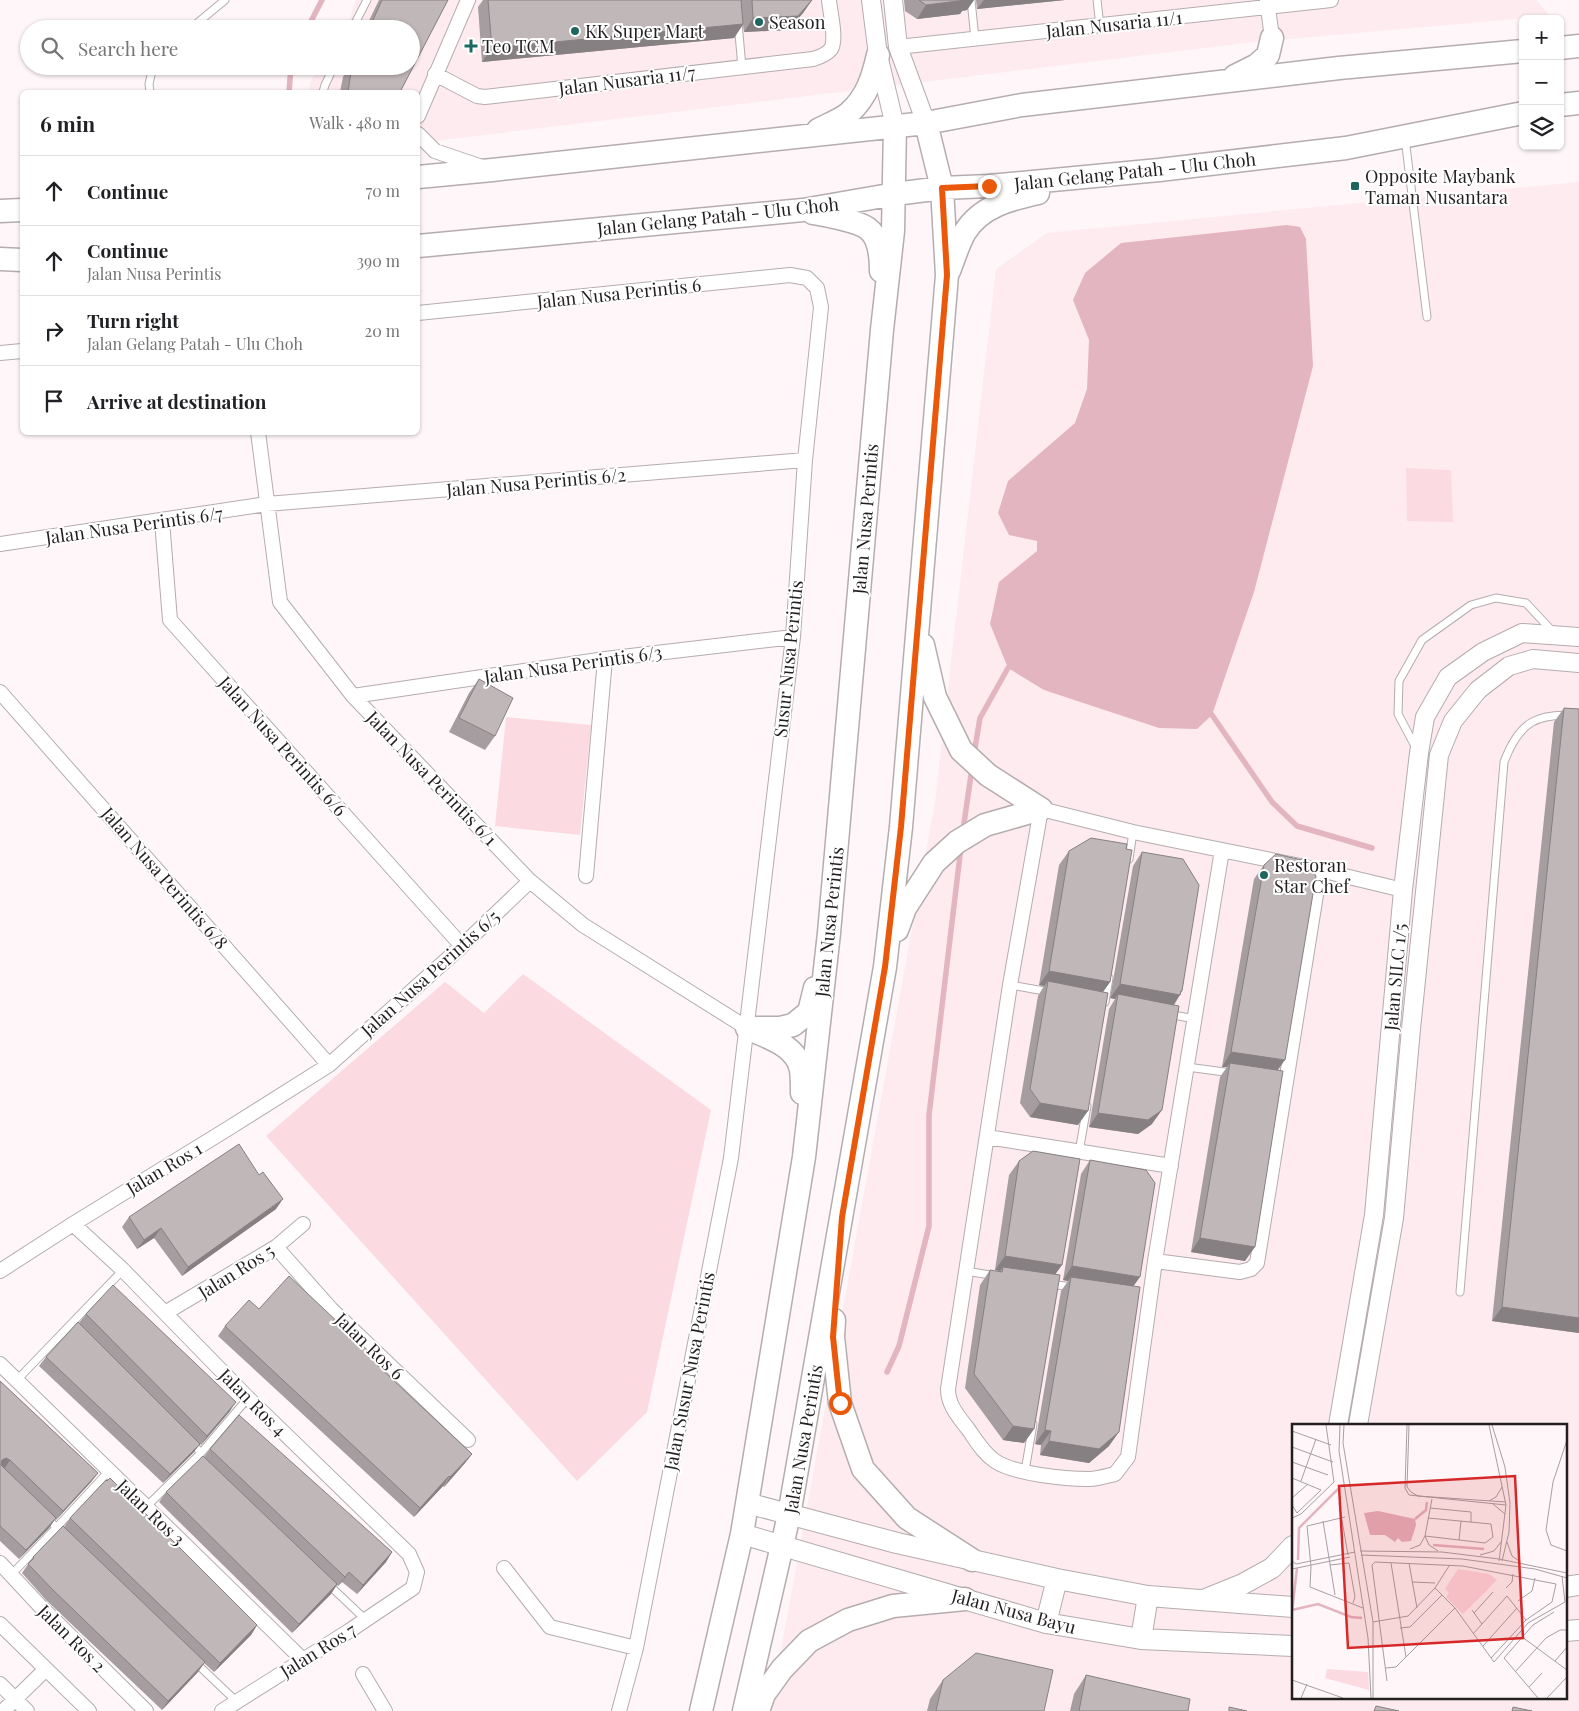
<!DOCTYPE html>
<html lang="en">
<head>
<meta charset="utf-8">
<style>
  :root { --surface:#fff; --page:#f6f6f6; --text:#202124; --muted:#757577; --line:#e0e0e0 }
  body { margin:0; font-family:"Playfair Display",serif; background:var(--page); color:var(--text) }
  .controls { position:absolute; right:15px; top:15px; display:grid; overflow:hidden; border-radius:8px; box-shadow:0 1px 4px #0004 }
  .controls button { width:45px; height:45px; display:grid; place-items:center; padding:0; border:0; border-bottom:1px solid var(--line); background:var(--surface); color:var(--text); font:25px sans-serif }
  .stop { position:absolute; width:15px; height:15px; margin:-11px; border:4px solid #ea580c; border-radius:50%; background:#fff }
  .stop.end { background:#ea580c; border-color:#fff; box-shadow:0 1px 5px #0008 }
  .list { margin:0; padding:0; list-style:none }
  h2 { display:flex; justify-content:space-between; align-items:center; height:65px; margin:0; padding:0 20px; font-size:21px }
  h2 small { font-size:16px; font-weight:400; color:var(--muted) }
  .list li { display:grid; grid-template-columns:32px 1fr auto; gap:15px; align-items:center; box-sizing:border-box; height:70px; padding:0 20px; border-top:1px solid var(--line) }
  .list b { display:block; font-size:19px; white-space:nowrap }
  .list p { margin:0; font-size:16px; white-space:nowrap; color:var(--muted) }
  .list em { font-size:16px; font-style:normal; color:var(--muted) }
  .icon { flex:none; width:28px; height:28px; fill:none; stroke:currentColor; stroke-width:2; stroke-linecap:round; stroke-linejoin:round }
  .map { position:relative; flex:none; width:1579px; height:1711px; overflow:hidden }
  .search { position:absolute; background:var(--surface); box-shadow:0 1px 4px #0004; left:20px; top:20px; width:400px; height:55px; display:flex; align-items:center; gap:12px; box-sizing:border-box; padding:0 18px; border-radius:28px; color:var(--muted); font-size:19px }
  .panel { position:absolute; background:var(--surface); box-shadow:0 1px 4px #0004; left:20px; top:90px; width:400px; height:345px; border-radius:8px }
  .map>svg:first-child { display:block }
</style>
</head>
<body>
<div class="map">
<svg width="1579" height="1711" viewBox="0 0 1579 1711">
  <rect width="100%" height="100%" fill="#fef6f8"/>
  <path fill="#feebef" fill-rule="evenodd" d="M356,0h1180l14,16 -305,27 -827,100v-51h-109l1,-9 10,-17h91v-37h-68l7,-11z
    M1579,182v1529h-809l165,-909 61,-533 51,-36zM1293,1425h272v272h-272z"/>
  <path fill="#fbdae1" d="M1406,468l45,2 2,52 -46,-1z
    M506,717l85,8 -11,110 -85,-9z
    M523,974l188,136 -64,302 -70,69 -311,-345 179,-154 39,31z"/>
  <path fill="#e3b5c0" d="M1287,225l13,2 6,12 7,127 -59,226 -42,123 -15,14 -38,-1 -115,-38 -36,-22 -18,-44 9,-42 38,-31v-10l-28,-6 -11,-22 10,-32 67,-58 12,-34 2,-49 -16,-40 12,-27 36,-30z"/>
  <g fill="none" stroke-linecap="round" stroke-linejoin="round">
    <path stroke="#e3b5c0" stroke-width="5.5" d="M307,29l15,-29
      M289,92l2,-26
      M1212,715l60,87 25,24 75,22
      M974,754l6,-36 28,-50
      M963,830l9,-62
      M887,1372l12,-26 30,-120v-111l32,-268"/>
    <defs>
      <path id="service" d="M971,0l4,39
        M1097,0l3,26
        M738,23l4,44
        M190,29l35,-29
        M352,29l15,-29
        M150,92l-1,-8 4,-18
        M323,92l2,-7 9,-19
        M1405,138l22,179
        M1416,748l-18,-34 1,-33 23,-41 49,-35 25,-7 30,5 28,30
        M1129,859l4,-27
        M1010,985l40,7
        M1105,1002l4,-24
        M1168,1014l27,5
        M1187,1067l45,6
        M1079,1152l8,-46
        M966,1271l30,5
        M1049,1284l24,3
        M1460,1292l44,-530c15,-40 33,-50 75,-46
        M17,1380l106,-110
        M191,1442l10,11
        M1025,1471l8,-47
        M146,1507l55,-54 47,-55
        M46,1517l19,19
        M11,1575l46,-48 52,-56
        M328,1584l38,36
        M195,1662l41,39"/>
      <path id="minor" d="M1267,0l5,38
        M898,47l433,-47
        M435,74l42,22 8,1 328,-38c7,-2 14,-5 18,-10 6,-10 -1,-37 -2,-49
        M418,116l50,-116
        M418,134l17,17 47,16
        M418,313l372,-38 17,3 10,10 4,19 -16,153 -12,177 -62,521 -95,490 -17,63
        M0,353l22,-2
        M258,432l22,170 73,94 177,185 53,44 164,103
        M162,521l8,99 292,326
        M0,544l267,-40 538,-44
        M0,692l329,373
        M353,696l252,-37 188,-22
        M1222,850l-67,411 -27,196 -13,17c-8,2 -18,5 -26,5 -24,0 -75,-5 -94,-18 -12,-8 -19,-21 -27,-32 -10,-13 -20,-24 -20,-40l62,-404 31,-176 92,23 187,38 83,20
        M586,876l19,-217
        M987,1137l184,29
        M73,1224l50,46 125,128 161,156 8,18 -4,16 -64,43 -127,80
        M276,1247l55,62 137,131
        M1155,1261l85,11 11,-3 6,-6 63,-393
        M0,1271l73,-47 156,-96 100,-63 133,-119 68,-65
        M165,1313l111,-66 27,-23
        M0,1364l303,296
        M0,1563l40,43 106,105
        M504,1568l46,59 86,21
        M0,1624l89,87
        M363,1674l22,37
        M0,1684l27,27
        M3,1711l42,-41"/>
      <path id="tertiary" d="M871,0l7,55 17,71
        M893,0l5,47 28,76
        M1338,1425l36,-210 29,-325 16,-137 6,-36 23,-40 35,-25 39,-19 57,4
        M1358,1425l36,-207 17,-189 28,-274 14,-34 25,-31 31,-24 24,-7 46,4"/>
      <path id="secondary" d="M747,1503l150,40 160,36 91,17 145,11
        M742,1534l304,89 95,16 152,7
        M1565,1587l14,-2
        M1206,1599l37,-15 29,-16 21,-22
        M1046,1623l11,-44
        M1565,1631l14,-1
        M1141,1639l7,-43"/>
      <path id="primary" d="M1560,48l19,-2
        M1235,76l22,-11 11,-10 4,-17
        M1560,105l19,-2
        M818,130c9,-5 23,-10 31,-17 18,-16 24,-36 29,-58
        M418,177l74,-7 434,-47 96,-18 317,-37 184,-17
        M0,211l22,-1
        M813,213c12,2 44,8 54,15 13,9 14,29 14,43
        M418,246l385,-36 92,-16 47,-6 47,-2 170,-16 187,-22 177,-35
        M0,259l22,1
        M949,271c5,-12 9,-27 16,-39 16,-26 46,-33 73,-39
        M923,645l12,52 26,53 27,25 53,34
        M897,930l8,-22 29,-45 23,-21 28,-17 56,-16
        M747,1028c19,9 50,17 54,42 1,7 1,16 1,23
        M753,1028h27l13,-3 16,-13 6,-24
        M834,1320l-1,17 7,66 23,66 44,49 65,42
        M701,1711l41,-177 62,-377 25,-224 53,-603 11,-99 2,-105
        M744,1711l45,-196 96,-548 16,-140 46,-552 -5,-87 -16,-65
        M758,1711l6,-17 18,-25 27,-28 39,-21 45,-14 72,-7"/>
    </defs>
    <use href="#service" stroke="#b5acae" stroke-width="9"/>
    <use href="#minor" stroke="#b5acae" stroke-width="16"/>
    <use href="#tertiary" stroke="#b5acae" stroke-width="20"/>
    <use href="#secondary" stroke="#b5acae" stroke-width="22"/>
    <use href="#primary" stroke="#b5acae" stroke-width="25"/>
    <use href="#service" stroke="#fff" stroke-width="7"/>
    <use href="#minor" stroke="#fff" stroke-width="14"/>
    <use href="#tertiary" stroke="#fff" stroke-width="18"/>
    <use href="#secondary" stroke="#fff" stroke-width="20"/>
    <use href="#primary" stroke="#fff" stroke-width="22"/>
  </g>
  <path fill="#a59d9f" d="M379,0h69l-48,92h-60l3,-15 5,-11h63v-37h-46z
    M483,0h329l-9,13 -15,17 -44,2 -1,-7 -9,13 -252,24 -4,-55z
    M904,0h70l-7,10 -5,1 -2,3 -43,5 -12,-8z
    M976,0h89l-88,9z
    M479,679l16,57 -10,14 -36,-18 20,-39z
    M1564,708l15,1v624l-87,-12 62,-599z
    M1069,851l41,131 -7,10 -25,133 -48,-8 -10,-14 18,-107 6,-10 -5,-1 20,-120z
    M1142,852l39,141 -1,2 -6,10 -22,119 -14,10 -49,-7 20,-118 6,-10 -5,-1 23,-132z
    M1264,865l14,205 -33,191 -54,-9 29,-175 7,-10h-5l32,-188z
    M1090,1160l43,126 -24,160 -20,17 -49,-8 1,-10 -6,-1 26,-153 7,-10 -5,-1 18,-106z
    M1019,1161l36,113 -21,155 -10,14 -21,-3 -38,-52 15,-103 10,-15 9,2 1,-1 -5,-1 14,-95z
    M276,1209l-94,67 -28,-38 -17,11 -15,-22 7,-10z
    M259,1309l116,55 97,90 -7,9 -21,24 -1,-1 -29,31 -196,-181 7,-10z
    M86,1314l144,97 -29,34 -1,-1 -7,9 -30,30 -124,-117 7,-9 33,-34z
    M0,1381l98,92 -7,9 -35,38 -1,-1 -6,9 -30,31 -19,-18z
    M210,1449l182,103 -6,10 -29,32 -15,-12 -4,4 -1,-1 -6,9 -39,39 -133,-131 7,-10 38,-35z
    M70,1518l187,107 -6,10 -37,37 -10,-9 -6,9 -36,38 -116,-110 -24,-27 11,-16 31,-30z
    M1086,1675l102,36h-118l4,-17z
    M943,1680l101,31h-117l3,-12z"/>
  <path fill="#868082" d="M812,0l-9,13 -15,17 -44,2 9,-14z
    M966,0h8l-7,10 -5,1 -2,3 -43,5 9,-14z
    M984,0h81l-88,9z
    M743,24l-9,14 -252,24 10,-14z
    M1049,971l61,11 -10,14 -52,-15 -4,5 -5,-1z
    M1120,984l61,7h1l-11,18 -53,-15 -3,5 -5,-1z
    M1231,1052l54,8 -10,14 -45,-11 -3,4h-5z
    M1040,1103l48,8 -10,14 -48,-8z
    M1162,1110l-10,14 -14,10 -49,-7 9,-14z
    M283,1199l-7,10 -94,67 6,-9z
    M161,1228l-7,10 -17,11 7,-9z
    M1200,1238l55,9 -10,14 -54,-9z
    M1005,1256l57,9 -10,14 -49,-12 -3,4 -5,-1z
    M1072,1266l68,11 -10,14 -59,-14 -3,4 -5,-1z
    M1502,1307l77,11v15l-87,-12z
    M236,1402l-6,9 -29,34 6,-9z
    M1013,1426l21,3 -10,14 -21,-3z
    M1045,1430l6,1 -10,14 -6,-1z
    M1119,1432l-10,14 -20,17 -49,-8 9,-14z
    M200,1444l-7,9 -30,30 7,-9z
    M472,1454l-7,9 -21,24 6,-10z
    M6,1458l4,2 -6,9 -4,-1 2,-8z
    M98,1473l-7,9 -35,38 7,-9z
    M449,1476l-6,10 -29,31 6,-9z
    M56,1518l-7,10 -30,31 7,-9z
    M392,1552l-6,10 -29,32 6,-9z
    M349,1572l-7,10 -4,4 7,-9z
    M337,1584l-6,10 -39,39 7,-9z
    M257,1625l-6,10 -37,37 6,-9z
    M205,1662l-7,10 -36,38 6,-9z"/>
  <path fill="#c0b7b9" stroke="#868082" d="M382,0h66l-48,92h-52l4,-26h59v-37h-42z
    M488,0h253l2,24 -251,24z
    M752,0h60l-14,16 -45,2z
    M919,0h47l-40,5z
    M479,679l34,19 -18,38 -36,-18z
    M1564,708l15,1v609l-77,-11z
    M1091,838l36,6 -1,5 6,1 -22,132 -61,-11 20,-120z
    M1142,852l41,7 16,26 -17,106h-1l-1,4 -60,-11z
    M1276,854l30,7 10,15 -31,184 -54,-8 33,-187z
    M1048,981l60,12 -20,118 -48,-8 -10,-14z
    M1118,994l61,12 -17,104 -14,10 -50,-7z
    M1230,1063l53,8 -28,176 -55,-9z
    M239,1144l20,31 4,-3 20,27 -95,68 -27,-39 -17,12 -15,-23z
    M1033,1151l47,8 -18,106 -57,-9 14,-95z
    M1090,1160l56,10 9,13 -15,94 -68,-11z
    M1003,1267l57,8 -26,154 -21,-3 -39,-52 16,-104 12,2z
    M289,1276l89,84 -3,3 97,91 -22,23 -1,-1 -29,32 -195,-182 24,-26 10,9z
    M1071,1277l69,10 -21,145 -20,17 -50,-8 2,-10 -6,-1z
    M113,1285l123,117 -29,34 -121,-122z
    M78,1322l122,122 -30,30 -124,-117z
    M0,1381l98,92 -35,38 -53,-51 -4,-2 -4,2 -1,5 2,2 53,51 -30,32 -26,-24z
    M239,1415l153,137 -29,33 -14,-13 -4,5 -135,-128z
    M203,1456l134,128 -38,40 -133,-132z
    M110,1478l147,147 -37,38 -150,-145 36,-38 1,1z
    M63,1526l142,136 -37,39 -115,-111 -25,-26 6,-6 -1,-1z
    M976,1653l77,17 -9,41h-108l7,-31z
    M1086,1675l104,24 -2,12h-109z
    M1376,1706l23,5h-25z
    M1229,1707l18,4h-18z
    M1513,1707l19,4h-20z"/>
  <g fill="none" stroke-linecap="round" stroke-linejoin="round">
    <path stroke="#ea580c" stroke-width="6" d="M840,1403l-7,-66 9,-120 43,-250 16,-140 46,-552 -5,-87 47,-2"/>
  </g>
  <g fill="#1e675e" stroke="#fff" stroke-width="2">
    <circle cx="759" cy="22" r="5"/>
    <circle cx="575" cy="31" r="5"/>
    <path d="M468.5 38.5h5v5h5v5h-5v5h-5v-5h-5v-5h5z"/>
    <rect x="1350" y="181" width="10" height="10" rx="2.5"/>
    <circle cx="1264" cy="875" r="5"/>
  </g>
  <g text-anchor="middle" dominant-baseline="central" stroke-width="4" stroke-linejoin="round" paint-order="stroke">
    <g font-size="18" fill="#231f20" stroke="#fff" text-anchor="start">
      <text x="769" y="22">Season</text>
      <text x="585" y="31">KK Super Mart</text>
      <text x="482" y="46">Teo TCM</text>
      <text x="1365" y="176">Opposite Maybank<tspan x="1365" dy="21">Taman Nusantara</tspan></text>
      <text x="1274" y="865">Restoran<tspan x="1274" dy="21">Star Chef</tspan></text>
    </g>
    <g font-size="18" fill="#231f20" stroke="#fff">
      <text transform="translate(1114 24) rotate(-6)">Jalan Nusaria 11/1</text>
      <text transform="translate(627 80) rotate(-7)">Jalan Nusaria 11/7</text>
      <text transform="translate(1135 171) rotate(-6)">Jalan Gelang Patah - Ulu Choh</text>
      <text transform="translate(718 216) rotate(-6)">Jalan Gelang Patah - Ulu Choh</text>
      <text transform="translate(619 293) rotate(-6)">Jalan Nusa Perintis 6</text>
      <text transform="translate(536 482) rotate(-5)">Jalan Nusa Perintis 6/2</text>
      <text transform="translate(865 519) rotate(-85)">Jalan Nusa Perintis</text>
      <text transform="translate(134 525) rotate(-8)">Jalan Nusa Perintis 6/7</text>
      <text transform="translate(788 659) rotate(-84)">Susur Nusa Perintis</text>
      <text transform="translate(573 664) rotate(-8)">Jalan Nusa Perintis 6/3</text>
      <text transform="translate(283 746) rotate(48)">Jalan Nusa Perintis 6/6</text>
      <text transform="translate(432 778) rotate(46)">Jalan Nusa Perintis 6/1</text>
      <text transform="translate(165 878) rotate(49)">Jalan Nusa Perintis 6/8</text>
      <text transform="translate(829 922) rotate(-84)">Jalan Nusa Perintis</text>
      <text transform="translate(430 973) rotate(-42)">Jalan Nusa Perintis 6/5</text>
      <text transform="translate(1395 977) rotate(-85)">Jalan SILC 1/5</text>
      <text transform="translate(164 1168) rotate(-31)">Jalan Ros 1</text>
      <text transform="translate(236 1271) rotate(-32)">Jalan Ros 5</text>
      <text transform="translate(370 1346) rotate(44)">Jalan Ros 6</text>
      <text transform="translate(689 1371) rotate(-79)">Jalan Susur Nusa Perintis</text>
      <text transform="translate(253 1402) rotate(45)">Jalan Ros 4</text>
      <text transform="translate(803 1439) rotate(-80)">Jalan Nusa Perintis</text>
      <text transform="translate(151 1512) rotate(44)">Jalan Ros 3</text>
      <text transform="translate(1014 1611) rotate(15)">Jalan Nusa Bayu</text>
      <text transform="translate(72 1638) rotate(45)">Jalan Ros 2</text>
      <text transform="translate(318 1650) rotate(-32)">Jalan Ros 7</text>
    </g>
  </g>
  <g transform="translate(1292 1424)">
    <rect width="275" height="275" fill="#fef6f8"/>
    <path d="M166,145l31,5 8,6 -34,34 -17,-17 3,-4 -4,-4zM35,245l41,3 1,18 -44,-12z" fill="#fbdae1"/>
    <path d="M86,87l37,8 1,6 -5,16 -9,1 -4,-4 -3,4 -10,-7h-15l-6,-22z" fill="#e3b5c0"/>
    <path fill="none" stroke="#e3b5c0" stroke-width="2.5" d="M123,95l11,-9 1,-8M141,121l51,4M6,136l1,-32 39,-39M0,186l26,-6 33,13 11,1M0,188l5,-44"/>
    <path fill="none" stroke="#a6a0a2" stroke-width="1" d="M48,1l-1,26 29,187 3,60M52,1l-1,18 30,179v76M115,1l-2,63 4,7 97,10M117,1l-2,62 4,5 7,4 88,6M197,1l17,80 -7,56M200,1l13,42 5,36 -1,29 -7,29M0,7l39,14M275,16l-14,42 -7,48 5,15 16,6M0,23l41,15M0,38l36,13M0,54l29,12 -24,23 -5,-8M9,57l15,-42M0,74l16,-14M197,77l7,-4 6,-10M47,79l9,52M201,80l12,10M138,84l41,4v10M53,93l-38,9 4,41 -1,20 53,21M0,94l9,-4 33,-32 -8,-57M136,94l63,6 2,13 -8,6 -60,-7 7,-37M31,97l12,74M133,112l4,9 9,6M167,116l2,-19M215,118l5,14 7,5M118,125l10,-4 5,-9M68,127l82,1 57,7 68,14M69,131l101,4 73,10 32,9M188,131l14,-4 7,-9M0,137l4,3 59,-12M99,139l15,94M117,139l8,45M38,141l19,-2 6,34 -2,6M0,145l58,-12M120,158l23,1M143,164l20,20 39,54 34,-39 37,-21 -3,-26M214,164l6,-6 1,-8M226,177l14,-10 3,-13M180,186l10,14M182,189l19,-21M81,198l35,-6 27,-28 14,-22M108,204l10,-1 32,-32M181,210l34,-38 19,24M230,213l45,33M191,222l34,-38M263,237l12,-14M94,244l10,-1 59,-59M223,248l31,-34 14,-8h7M0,256l51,18M95,257l-15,-116 3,-3 88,4 93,18 -4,18 -26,18 -35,38M237,263l13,-14M9,274l6,-14M246,274l-34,-40 29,-33 21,-13M255,274l20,-21"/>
    <path fill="#d62828" fill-opacity="0.15" stroke="#d62828" stroke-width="2.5" d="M223,52l8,162 -175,10 -9,-162z"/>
    <rect width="275" height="275" fill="none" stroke="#231f20" stroke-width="2.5"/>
  </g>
</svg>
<div class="controls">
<button>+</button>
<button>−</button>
<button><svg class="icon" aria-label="layers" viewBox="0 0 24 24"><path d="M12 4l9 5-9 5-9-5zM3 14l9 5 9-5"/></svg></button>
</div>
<div class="stop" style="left:840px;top:1403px"></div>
<div class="stop end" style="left:989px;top:186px"></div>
<div class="search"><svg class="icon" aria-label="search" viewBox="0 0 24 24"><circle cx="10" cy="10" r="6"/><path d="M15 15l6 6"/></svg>Search here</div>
<section class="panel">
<h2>6 min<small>Walk · 480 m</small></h2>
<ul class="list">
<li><svg class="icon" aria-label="ahead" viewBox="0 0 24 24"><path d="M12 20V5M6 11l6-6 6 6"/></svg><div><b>Continue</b></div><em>70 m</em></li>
<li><svg class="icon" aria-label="ahead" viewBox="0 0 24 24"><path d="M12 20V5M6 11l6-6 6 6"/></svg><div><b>Continue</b><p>Jalan Nusa Perintis</p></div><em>390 m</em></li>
<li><svg class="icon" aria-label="right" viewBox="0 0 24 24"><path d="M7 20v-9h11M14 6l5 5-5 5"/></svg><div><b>Turn right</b><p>Jalan Gelang Patah - Ulu Choh</p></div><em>20 m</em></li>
<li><svg class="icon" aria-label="arrive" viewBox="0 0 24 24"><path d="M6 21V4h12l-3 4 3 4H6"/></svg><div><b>Arrive at destination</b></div></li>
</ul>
</section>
</div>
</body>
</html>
